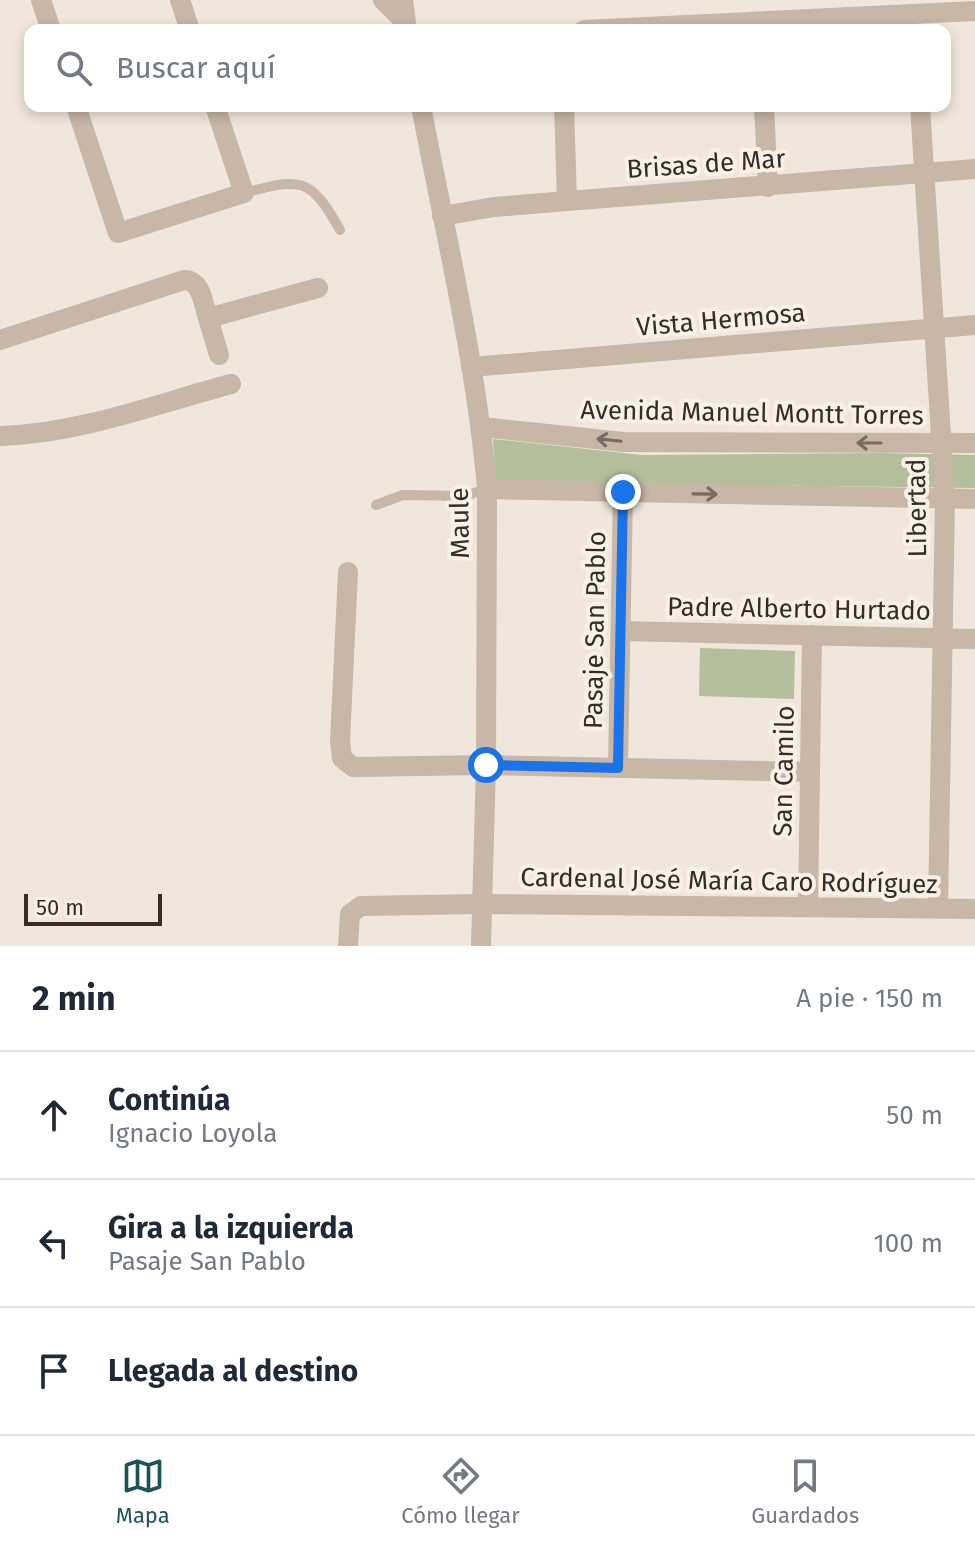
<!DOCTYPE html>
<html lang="es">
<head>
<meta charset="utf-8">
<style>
  :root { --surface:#fff; --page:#f2f2f3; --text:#1f2937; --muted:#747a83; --line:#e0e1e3; --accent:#1e5355 }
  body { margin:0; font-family:"Fira Sans",sans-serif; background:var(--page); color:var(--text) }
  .scale { position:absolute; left:24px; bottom:20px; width:138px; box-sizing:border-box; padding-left:8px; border:4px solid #352c27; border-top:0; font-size:22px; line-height:28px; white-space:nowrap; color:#352c27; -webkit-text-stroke:6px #f9f0e7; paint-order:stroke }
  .stop { position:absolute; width:24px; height:24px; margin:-18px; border:6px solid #1a73e8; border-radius:50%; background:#fff }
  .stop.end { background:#1a73e8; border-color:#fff; box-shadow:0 2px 8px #0008 }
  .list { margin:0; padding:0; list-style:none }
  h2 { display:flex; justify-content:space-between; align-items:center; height:104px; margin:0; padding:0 32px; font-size:34px }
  h2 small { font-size:26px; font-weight:400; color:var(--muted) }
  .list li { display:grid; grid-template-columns:52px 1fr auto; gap:24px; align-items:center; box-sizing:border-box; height:128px; padding:0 32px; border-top:2px solid var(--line) }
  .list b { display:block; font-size:30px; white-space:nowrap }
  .list p { margin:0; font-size:26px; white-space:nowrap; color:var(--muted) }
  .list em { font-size:26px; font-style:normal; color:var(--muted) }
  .icon { flex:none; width:44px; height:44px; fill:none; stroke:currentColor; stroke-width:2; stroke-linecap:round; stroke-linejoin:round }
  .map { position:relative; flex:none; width:975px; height:946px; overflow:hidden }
  .search { position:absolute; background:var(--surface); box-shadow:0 4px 12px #0003; left:24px; right:24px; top:24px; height:88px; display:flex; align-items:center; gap:20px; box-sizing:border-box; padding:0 28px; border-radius:16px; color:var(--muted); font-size:30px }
  .sheet { height:488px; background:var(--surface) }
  nav { display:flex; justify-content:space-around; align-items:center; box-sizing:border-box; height:112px; border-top:2px solid var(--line); background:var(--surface); font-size:22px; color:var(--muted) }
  nav a { display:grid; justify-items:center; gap:4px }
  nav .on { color:var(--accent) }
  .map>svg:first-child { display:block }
</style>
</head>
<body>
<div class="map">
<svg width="975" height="946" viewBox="0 0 975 946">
  <rect width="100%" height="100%" fill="#f1e6db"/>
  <path fill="#b4bf9b" d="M493,439l149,16 237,-2 96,2v33l-480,-6z
    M700,648l95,3 -1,48 -95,-3z"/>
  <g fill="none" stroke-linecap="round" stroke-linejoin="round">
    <path stroke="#c8b6a7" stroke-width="10" d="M244,193c56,-15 66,-17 96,37
      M376,505l27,-10 61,1 23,-7"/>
    <path stroke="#c8b6a7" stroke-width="20" d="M41,0l10,30
      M180,0l10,30
      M383,0l23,23
      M584,30l391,-19
      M76,106l42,127 126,-40 -29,-87
      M564,106l3,95
      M764,106l4,81
      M920,106l25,392 -7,411
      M442,216l52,-9 73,-6 408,-32
      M208,318l11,37
      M0,340l184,-60c18,0 19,24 24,38l110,-30
      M471,367l504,-42
      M0,436c78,-2 156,-32 231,-52
      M348,572l-8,169 2,17 11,9 133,-2 323,7
      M621,631l354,8
      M618,768l5,-276
      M808,907l4,-272
      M348,946l2,-32 11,-8 121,-2 493,5
      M481,946l5,-181 1,-276"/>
    <path stroke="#c8b6a7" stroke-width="20" d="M403,0l4,30
      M421,106c24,127 55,254 66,383l488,10
      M481,427l142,15 352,1"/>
  </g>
  <defs><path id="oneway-shaft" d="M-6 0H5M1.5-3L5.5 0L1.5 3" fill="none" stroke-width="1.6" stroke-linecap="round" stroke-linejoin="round" transform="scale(2)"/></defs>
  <g stroke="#776a61">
    <use href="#oneway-shaft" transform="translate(609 440) rotate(-174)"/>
    <use href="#oneway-shaft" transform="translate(869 443) rotate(-180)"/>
    <use href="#oneway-shaft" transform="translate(705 494) rotate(1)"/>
  </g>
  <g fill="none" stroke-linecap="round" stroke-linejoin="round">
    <path stroke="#1a73e8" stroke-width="10" d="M486,765l132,3 5,-276"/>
  </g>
  <g text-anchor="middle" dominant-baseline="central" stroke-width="8" stroke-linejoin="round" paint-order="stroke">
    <g font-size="26" fill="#352c27" stroke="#f9f0e7">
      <text transform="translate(706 164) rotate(-4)">Brisas de Mar</text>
      <text transform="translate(721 320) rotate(-5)">Vista Hermosa</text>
      <text transform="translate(752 413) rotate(1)">Avenida Manuel Montt Torres</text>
      <text transform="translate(917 508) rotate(-91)">Libertad</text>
      <text transform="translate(460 523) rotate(-91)">Maule</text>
      <text transform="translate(799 609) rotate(1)">Padre Alberto Hurtado</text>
      <text transform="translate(595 630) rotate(-89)">Pasaje San Pablo</text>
      <text transform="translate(784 771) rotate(-89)">San Camilo</text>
      <text transform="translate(729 881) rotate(1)">Cardenal José María Caro Rodríguez</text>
    </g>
  </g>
</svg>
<div class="scale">50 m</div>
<div class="stop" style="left:486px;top:765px"></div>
<div class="stop end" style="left:623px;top:492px"></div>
<div class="search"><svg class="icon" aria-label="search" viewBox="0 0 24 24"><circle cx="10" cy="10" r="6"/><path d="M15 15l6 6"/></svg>Buscar aquí</div>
</div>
<section class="sheet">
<h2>2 min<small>A pie · 150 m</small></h2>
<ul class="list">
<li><svg class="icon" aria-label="ahead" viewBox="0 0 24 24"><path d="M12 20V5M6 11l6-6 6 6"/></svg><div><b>Continúa</b><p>Ignacio Loyola</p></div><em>50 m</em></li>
<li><svg class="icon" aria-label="left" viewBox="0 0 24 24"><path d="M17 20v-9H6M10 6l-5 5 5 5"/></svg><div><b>Gira a la izquierda</b><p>Pasaje San Pablo</p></div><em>100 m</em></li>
<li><svg class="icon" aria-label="arrive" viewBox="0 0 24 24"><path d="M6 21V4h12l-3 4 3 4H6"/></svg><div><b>Llegada al destino</b></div></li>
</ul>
</section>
<nav>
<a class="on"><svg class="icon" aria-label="map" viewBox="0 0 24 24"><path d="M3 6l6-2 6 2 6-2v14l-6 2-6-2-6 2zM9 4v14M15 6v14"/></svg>Mapa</a>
<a><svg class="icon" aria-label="directions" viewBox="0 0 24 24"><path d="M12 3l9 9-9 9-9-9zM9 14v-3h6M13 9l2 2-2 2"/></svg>Cómo llegar</a>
<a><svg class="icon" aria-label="saved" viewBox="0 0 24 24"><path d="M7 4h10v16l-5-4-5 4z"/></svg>Guardados</a>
</nav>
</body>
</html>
